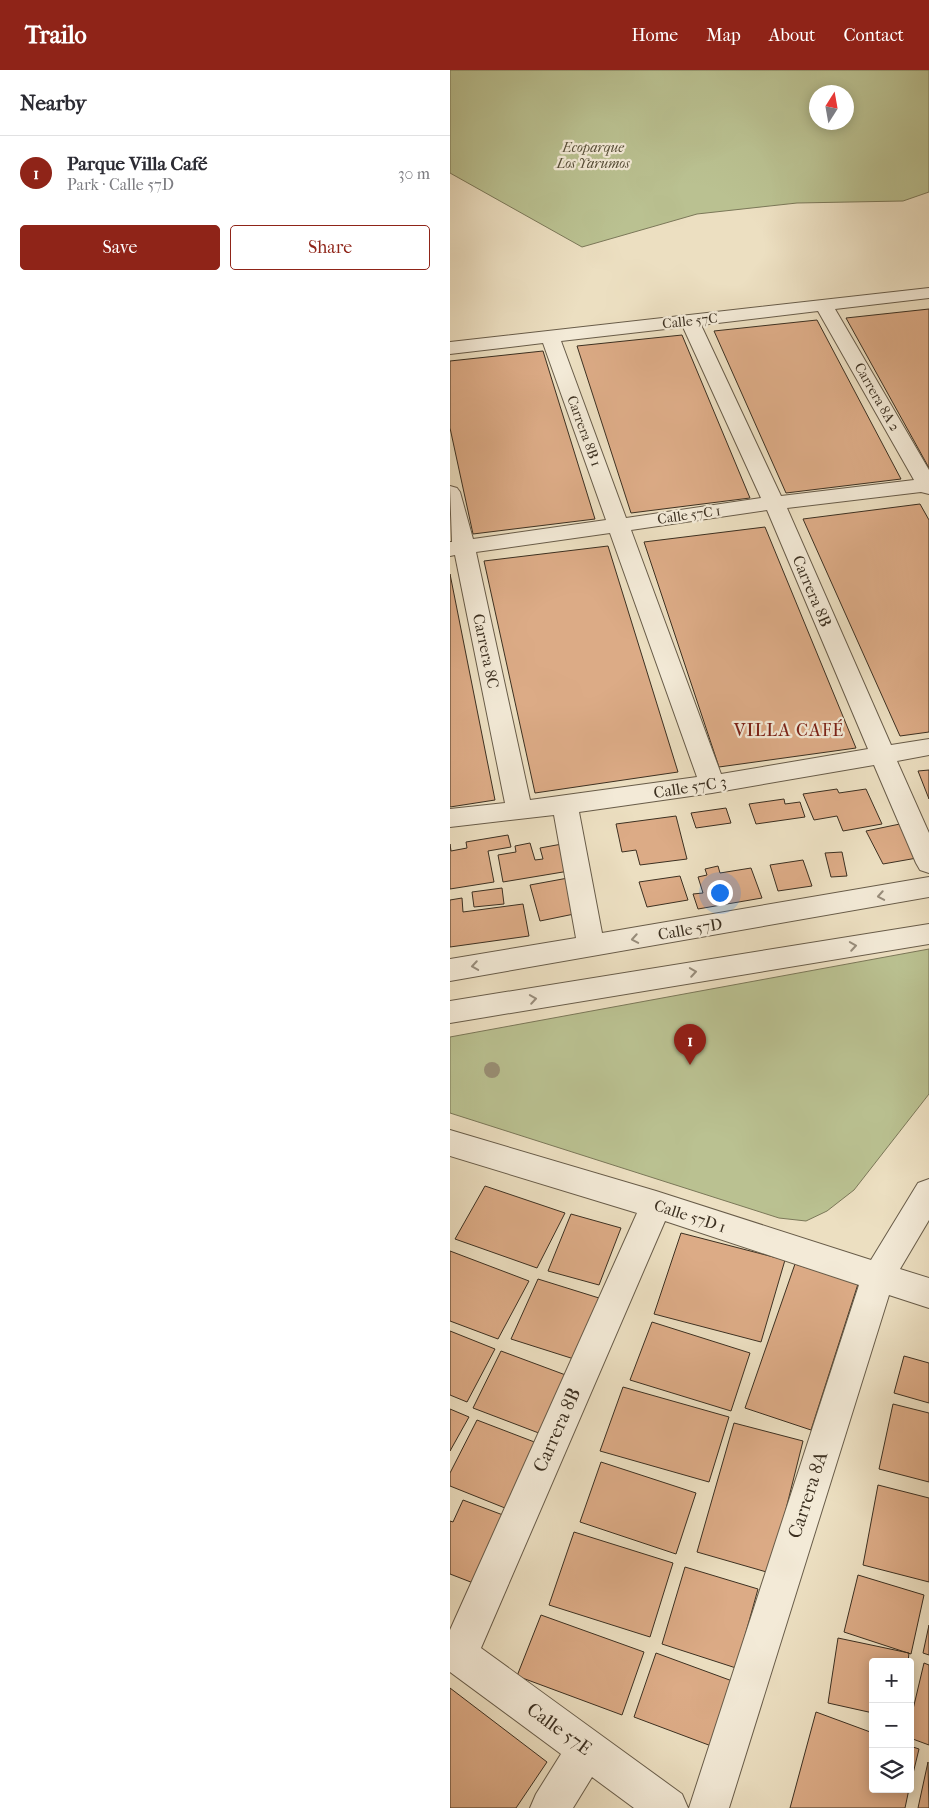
<!DOCTYPE html>
<html lang="en">
<head>
<meta charset="utf-8">
<style>
  :root { --surface:#fff; --page:#f2f2f3; --text:#2b2b33; --muted:#7c7c81; --line:#e1e1e2; --accent:#8f2418 }
  body { margin:0; font-family:"IM FELL French Canon",serif; background:var(--page); color:var(--text) }
  .controls { position:absolute; right:15px; bottom:15px; display:grid; overflow:hidden; border-radius:5px; box-shadow:0 2px 12px #0003 }
  .controls button { width:45px; height:45px; display:grid; place-items:center; padding:0; border:0; border-bottom:1px solid var(--line); background:var(--surface); color:var(--text); font:25px sans-serif }
  .compass { position:absolute; left:359px; top:15px; width:45px; height:45px; border-radius:50%; background:var(--surface); box-shadow:0 2px 12px #0003; rotate:11deg }
  .you { position:absolute; left:269px; top:822px; width:18px; height:18px; margin:-12px; border:4px solid #fff; border-radius:50%; background:#1a73e8; box-shadow:0 0 0 8px #1a73e833 }
  .badge { display:grid; place-items:center; width:32px; height:32px; border-radius:50%; background:var(--accent); color:#fff; font-size:16px; font-weight:700 }
  .pin { position:absolute; translate:-50% -41px; filter:drop-shadow(0 1px 2px #0008) }
  .pin::after { content:''; position:absolute; top:26px; width:18px; height:15px; background:inherit; clip-path:polygon(0 0,100% 0,50% 100%) }
  .list { margin:0; padding:0; list-style:none }
  h2 { display:flex; justify-content:space-between; align-items:center; height:65px; margin:0; padding:0 20px; font-size:21px }
  h2 small { font-size:16px; font-weight:400; color:var(--muted) }
  .list li { display:grid; grid-template-columns:32px 1fr auto; gap:15px; align-items:center; box-sizing:border-box; height:75px; padding:0 20px; border-top:1px solid var(--line) }
  .list b { display:block; font-size:19px; white-space:nowrap }
  .list p { margin:0; font-size:16px; white-space:nowrap; color:var(--muted) }
  .list em { font-size:16px; font-style:normal; color:var(--muted) }
  .actions { display:flex; gap:10px; padding:15px 20px }
  .actions a { flex:1; padding:11px 0; border:1px solid var(--accent); border-radius:5px; text-align:center; font-size:18px; color:var(--accent) }
  .actions .main { background:var(--accent); color:#fff }
  .icon { flex:none; width:28px; height:28px; fill:none; stroke:currentColor; stroke-width:2; stroke-linecap:round; stroke-linejoin:round }
  .map { position:relative; flex:none; width:479px; height:1738px; overflow:hidden }
  header { display:flex; align-items:center; gap:30px; box-sizing:border-box; height:70px; padding:0 25px; background:var(--accent); color:#fff }
  header strong { font-size:24px }
  nav { display:flex; gap:28px; margin-inline-start:auto; font-size:18px }
  main { display:flex }
  aside { flex:1; background:var(--surface) }
  .map>svg:first-child { display:block }
</style>
</head>
<body>
<header>
<strong>Trailo</strong>
<nav><a>Home</a><a>Map</a><a>About</a><a>Contact</a></nav>
</header>
<main>
<aside>
<h2>Nearby<small></small></h2>
<ul class="list">
<li><span class="badge">1</span><div><b>Parque Villa Café</b><p>Park · Calle 57D</p></div><em>30 m</em></li>
</ul>
<div class="actions"><a class="main">Save</a><a>Share</a></div>
</aside>
<div class="map">
<svg width="479" height="1738" viewBox="0 0 479 1738">
  <rect width="100%" height="100%" fill="#ecdfc1"/>
  <filter id="stains"><feTurbulence type="fractalNoise" baseFrequency=".004" numOctaves="4"/><feColorMatrix values="0 0 0 0 .2 0 0 0 0 .09 0 0 0 0 .02 0 0 0 .5 -.17"/></filter>
  <radialGradient id="worn" r=".72"><stop offset=".6" stop-color="#630" stop-opacity="0"/><stop offset="1" stop-color="#630" stop-opacity=".3"/></radialGradient>
  <path fill="#bac191" stroke="#7b7859" fill-rule="evenodd" d="M0,0h479v122l-26,9 -106,2 -100,11 -115,33 -132,-74zM397,22v30h-30v-30z
    M479,879v145l-75,96 -27,21 -21,10 -27,-3 -329,-105v-76z"/>
  <path fill="#dcab86" stroke="#3c3021" d="M479,239v159l-83,-150z
    M367,250l84,159 -115,14 -72,-162z
    M232,265l68,163 -119,15 -54,-167z
    M93,281l52,168 -122,15 -23,-106v-67z
    M470,434l9,16v212l-29,4 -97,-217z
    M315,457l91,221 -137,19 -75,-225z
    M158,476l70,226 -143,21 -51,-232z
    M0,504l45,226 -45,7z
    M479,700v29l-11,-28z
    M387,719l2,4 27,-4 16,35 -39,7 -6,-15 -23,4 -11,-26z
    M334,729l1,5 15,-2 5,15 -49,7 -7,-20z
    M276,738l5,15 -35,5 -5,-15z
    M226,746l11,43 -47,6 -4,-15 -14,2 -6,-28z
    M450,754l17,34 -34,6 -17,-33z
    M58,765l3,12 -23,4 6,31 -44,7v-45l1,7 16,-3 -1,-6z
    M80,773l5,17 8,-1 -3,-11 22,-4 7,27 -66,11 -5,-27 18,-3 -1,-6z
    M392,782l5,24 -16,1 -6,-24z
    M353,790l9,26 -34,5 -8,-26z
    M268,796l2,7 31,-5 11,30 -64,11 -5,-15 10,-1 -5,-16 9,-2 -2,-6z
    M230,806l8,24 -41,7 -8,-25z
    M118,808l11,35 -39,8 -10,-36z
    M52,818l2,16 -30,3 -2,-15z
    M12,828l1,14 60,-8 6,32 -79,11v-47z
    M35,1116l80,27 -28,55 -82,-29z
    M121,1144l50,14 -22,57 -51,-14z
    M231,1163l104,27 -24,82 -107,-28z
    M0,1181l79,30 -31,58 -48,-18z
    M345,1194l63,20 -47,146 -66,-22z
    M88,1209l61,19 -25,61 -63,-20z
    M202,1252l98,31 -19,58 -101,-31z
    M0,1261l45,18 -28,53 -17,-7z
    M51,1281l70,26 -27,58 -71,-27z
    M454,1286l25,7v40l-35,-10z
    M173,1317l106,30 -20,65 -109,-31z
    M443,1334l36,9v69l-50,-13z
    M0,1339l19,8 -19,34z
    M27,1350l60,23 -32,65 -55,-22v-13z
    M284,1353l69,18 -33,132 -73,-21z
    M151,1392l95,31 -20,61 -96,-32z
    M428,1415l51,13v84l-66,-17z
    M13,1430l48,18 -30,68 -31,-12v-53l3,1z
    M124,1462l99,31 -23,74 -101,-32z
    M235,1497l73,22 -22,79 -74,-24z
    M408,1505l66,20 -13,59 -67,-22z
    M91,1545l103,37 -22,63 -105,-39z
    M479,1555v30l-6,-2z
    M388,1568l71,15 -1,9h-35v51l-45,-10z
    M206,1583l79,29 -21,65 -80,-30z
    M474,1593l5,2v80l-19,-7v-16z
    M0,1618l97,74 -31,46h-66z
    M366,1642l57,21v56h36l-4,19h-115z
    M460,1676l9,3 -9,37z
    M478,1692l1,46h-11z"/>
  <g fill="none" stroke-linecap="round" stroke-linejoin="round">
    <defs>
      <path id="minor" d="M479,218v10l-94,11 94,161v24l-8,-2 -134,16 104,237 38,-6v16l-32,6 32,72v40l-9,-3 -4,-7 -42,-98 -162,28 -133,19 23,121 327,-56v20l-479,84v-22l126,-21 -22,-123 -104,12v-18l55,-6 -50,-248 -5,1v-14h2l-2,-56 7,2 3,4 13,47 133,-19 -63,-177 -93,11v-12zM368,241l96,169 -133,16 -80,-171zM233,257l78,171 -135,20 -65,-177zM317,440l101,239 -147,25 -90,-244zM160,463l87,244 -167,23 -54,-248z
        M479,854v20l-479,79v-22z
        M0,1060l206,61 215,69 47,-77 11,-4v41l-29,49 29,9v30l-40,-13 -160,513h-40l170,-523 -194,-64 -184,427 201,146 6,14h-54l-42,-31 -19,31h-43l6,-14 25,-40 -111,-82v-42l187,-417 -187,-57z"/>
    </defs>
    <use href="#minor" stroke="#685c49" stroke-width="2"/>
    <use href="#minor" fill="#f3ead7" fill-rule="evenodd"/>
  </g>
  <circle fill="#998f75" cx="42" cy="1000" r="8"/>
  <defs><path id="oneway-chevron" d="M-2-3.5L2.5 0L-2 3.5" fill="none" stroke-width="1.6" stroke-linecap="round" stroke-linejoin="round" transform="scale(1.25)"/></defs>
  <g stroke="#988d7c">
    <use href="#oneway-chevron" transform="translate(431 826) rotate(170)"/>
    <use href="#oneway-chevron" transform="translate(185 869) rotate(170)"/>
    <use href="#oneway-chevron" transform="translate(403 876) rotate(-9)"/>
    <use href="#oneway-chevron" transform="translate(25 896) rotate(171)"/>
    <use href="#oneway-chevron" transform="translate(243 902) rotate(-9)"/>
    <use href="#oneway-chevron" transform="translate(83 929) rotate(-9)"/>
  </g>
  <g text-anchor="middle" dominant-baseline="central" stroke-width="4.5" stroke-linejoin="round" paint-order="stroke">
    <g font-size="14" font-style="italic" fill="#554d37" stroke="#f3ead7">
      <text x="143" y="77">Ecoparque<tspan x="143" dy="16">Los Yarumos</tspan></text>
    </g>
    <g font-size="14" fill="#3c3021" stroke="#f3ead7">
      <text transform="translate(240 251) rotate(-6)">Calle 57C</text>
      <text transform="translate(427 327) rotate(60)">Carrera 8A 2</text>
      <text transform="translate(134 361) rotate(70)">Carrera 8B 1</text>
      <text transform="translate(239 445) rotate(-8)">Calle 57C 1</text>
    </g>
    <g font-size="16" fill="#3c3021" stroke="#f3ead7">
      <text transform="translate(362 521) rotate(67)">Carrera 8B</text>
      <text transform="translate(36 581) rotate(78)">Carrera 8C</text>
      <text transform="translate(240 717) rotate(-9)">Calle 57C 3</text>
      <text transform="translate(240 859) rotate(-10)">Calle 57D</text>
      <text transform="translate(240 1146) rotate(18)">Calle 57D 1</text>
    </g>
    <g font-size="18" letter-spacing="1" fill="#7a1f14" stroke="#f3ead7">
      <text x="339" y="660">VILLA CAFÉ</text>
    </g>
    <g font-size="19" fill="#3c3021" stroke="#f3ead7">
      <text transform="translate(107 1360) rotate(-66)">Carrera 8B</text>
      <text transform="translate(358 1425) rotate(-72)">Carrera 8A</text>
      <text transform="translate(109 1659) rotate(36)">Calle 57E</text>
    </g>
  </g>
  <rect width="100%" height="100%" filter="url(#stains)"/>
  <rect width="100%" height="100%" fill="url(#worn)"/>
</svg>
<div class="controls">
<button>+</button>
<button>−</button>
<button><svg class="icon" aria-label="layers" viewBox="0 0 24 24"><path d="M12 4l9 5-9 5-9-5zM3 14l9 5 9-5"/></svg></button>
</div>
<svg class="compass" viewBox="-18 -18 36 36"><path d="M0-13l5 13h-10z" fill="#e53935"/><path d="M0 13l5-13h-10z" fill="#7c7c81"/></svg>
<div class="you"></div>
<div class="pin badge" style="left:240px;top:995px">1</div>
</div>
</main>
</body>
</html>
